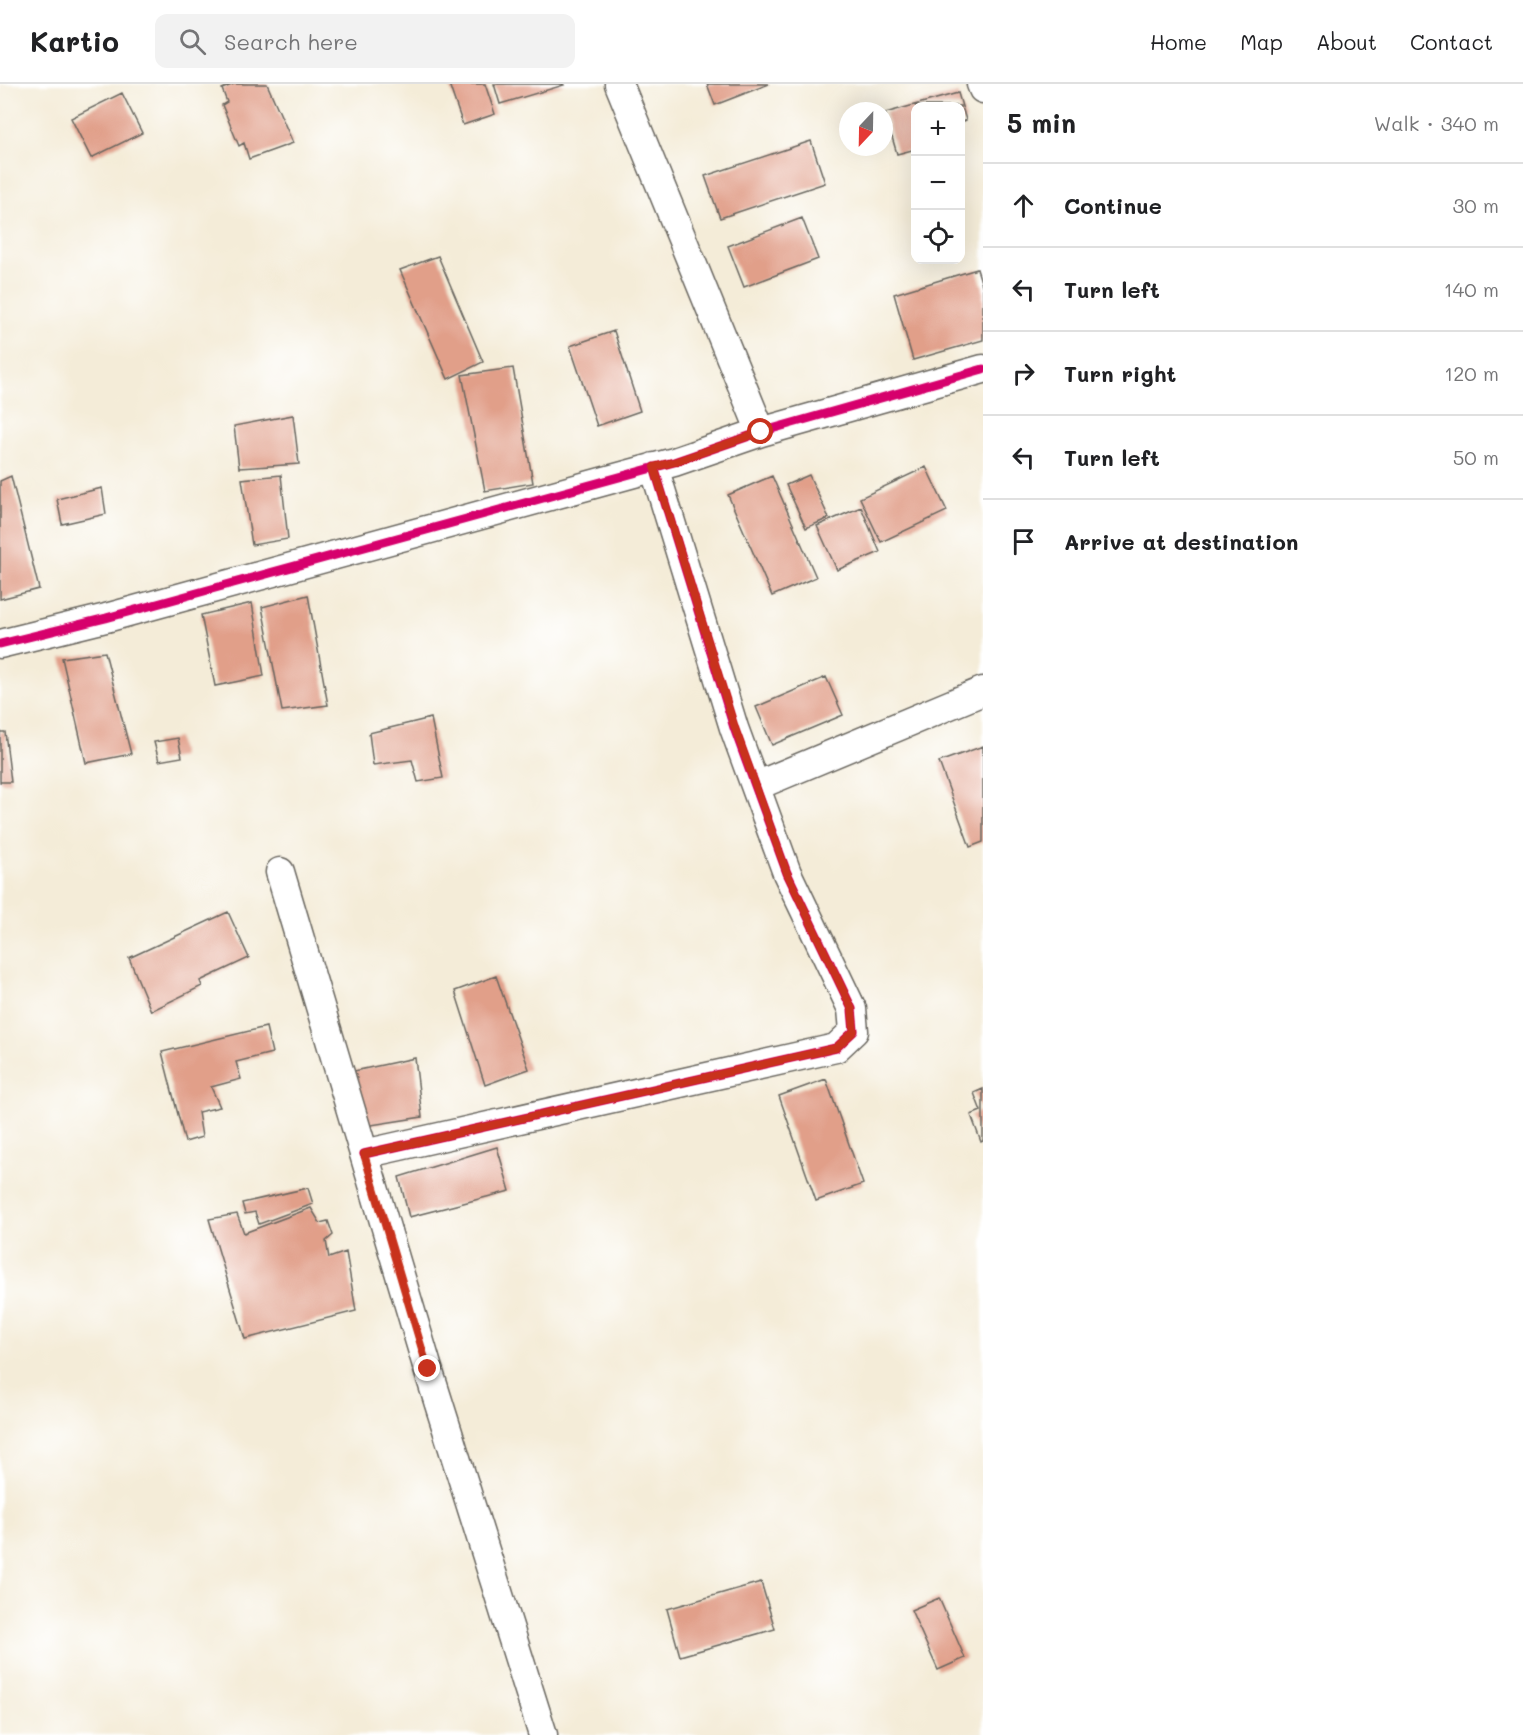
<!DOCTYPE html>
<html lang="en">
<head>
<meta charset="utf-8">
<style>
  :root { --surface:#fff; --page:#f2f2f2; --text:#202124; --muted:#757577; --line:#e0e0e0 }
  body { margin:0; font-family:Mali,sans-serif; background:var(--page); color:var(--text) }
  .controls { position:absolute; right:18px; top:18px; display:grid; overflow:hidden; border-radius:12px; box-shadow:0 6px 24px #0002 }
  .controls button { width:54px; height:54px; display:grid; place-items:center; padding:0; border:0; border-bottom:2px solid var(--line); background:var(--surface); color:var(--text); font:30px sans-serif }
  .compass { position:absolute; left:839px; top:18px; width:54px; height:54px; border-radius:50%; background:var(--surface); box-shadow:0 6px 24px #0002; rotate:202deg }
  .stop { position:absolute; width:18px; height:18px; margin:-14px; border:4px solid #c8321e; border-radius:50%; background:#fff }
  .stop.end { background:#c8321e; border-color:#fff; box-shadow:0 2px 6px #0008 }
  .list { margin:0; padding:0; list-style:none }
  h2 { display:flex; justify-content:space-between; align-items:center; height:78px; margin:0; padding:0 24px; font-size:26px }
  h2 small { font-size:20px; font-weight:400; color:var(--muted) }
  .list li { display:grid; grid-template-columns:39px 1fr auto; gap:18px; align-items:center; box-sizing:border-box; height:84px; padding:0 24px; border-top:2px solid var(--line) }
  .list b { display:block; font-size:22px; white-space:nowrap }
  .list em { font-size:20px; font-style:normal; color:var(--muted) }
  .icon { flex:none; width:33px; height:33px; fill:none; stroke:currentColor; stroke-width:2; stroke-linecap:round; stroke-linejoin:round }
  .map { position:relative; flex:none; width:983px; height:1651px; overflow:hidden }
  header { display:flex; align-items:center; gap:36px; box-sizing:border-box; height:84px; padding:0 30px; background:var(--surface); border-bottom:2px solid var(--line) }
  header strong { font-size:28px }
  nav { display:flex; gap:33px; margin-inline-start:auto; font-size:21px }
  .search { width:420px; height:54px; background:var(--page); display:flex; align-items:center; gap:15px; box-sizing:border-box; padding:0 21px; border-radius:12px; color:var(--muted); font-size:22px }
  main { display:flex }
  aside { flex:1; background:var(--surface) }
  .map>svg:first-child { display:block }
</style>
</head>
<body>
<header>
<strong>Kartio</strong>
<div class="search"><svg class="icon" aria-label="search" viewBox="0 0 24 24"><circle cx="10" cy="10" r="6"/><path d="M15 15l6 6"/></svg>Search here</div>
<nav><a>Home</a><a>Map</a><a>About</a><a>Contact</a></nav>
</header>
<main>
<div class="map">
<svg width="983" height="1651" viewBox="0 0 983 1651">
  <rect width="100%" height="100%" fill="#fff"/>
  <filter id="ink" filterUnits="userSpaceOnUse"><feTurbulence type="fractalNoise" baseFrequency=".0167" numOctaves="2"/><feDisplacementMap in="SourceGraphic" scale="12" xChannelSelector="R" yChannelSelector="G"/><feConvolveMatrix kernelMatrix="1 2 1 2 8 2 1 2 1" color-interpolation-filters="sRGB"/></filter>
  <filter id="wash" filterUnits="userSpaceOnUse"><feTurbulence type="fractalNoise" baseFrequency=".008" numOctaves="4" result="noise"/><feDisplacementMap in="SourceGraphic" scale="24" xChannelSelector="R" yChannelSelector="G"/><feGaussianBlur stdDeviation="1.35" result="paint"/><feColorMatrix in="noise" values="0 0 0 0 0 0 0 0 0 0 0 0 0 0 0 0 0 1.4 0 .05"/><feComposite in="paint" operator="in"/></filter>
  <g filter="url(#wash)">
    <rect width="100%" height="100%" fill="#f4ecd8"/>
    <g id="blocks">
      <path fill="#e19f89" d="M234,0h33l26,59 -44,16 -5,-16 -5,3 -17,-41 5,-3 -5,-13z
        M449,0h36l10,30 -32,11z
        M494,0h69l1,1 -64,19z
        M707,0h62l-54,21z
        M122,9l20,40 -51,25 -20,-40z
        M958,9l8,27 -6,3v-17h-44v43l-19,5 -12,-41z
        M811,57l14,42 -105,35 -15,-42z
        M802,134l16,41 -74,28 -16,-41z
        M438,172l45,106 -35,17 -48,-109z
        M977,185l6,19v52l-70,20 -19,-66z
        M614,247l26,80 -43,15 -27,-80z
        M513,284l20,115 -48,8 -23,-116z
        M293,331l6,49 -60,4 -5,-42z
        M926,383l21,44 -66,31 -21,-44z
        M281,391l7,64 -36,6 -10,-66z
        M809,391l20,43 -23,10 -20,-43z
        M11,392l28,113 -39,10v-118z
        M772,392l44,101 -44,19 -44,-101z
        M102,404l4,26 -44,10 -5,-25z
        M861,423l19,45 -43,18 -20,-44z
        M308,511l20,110 -46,6 -20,-104z
        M252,519l12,73 -49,10 -14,-71z
        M105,568l26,102 -45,9 -24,-105z
        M826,593l17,38 -71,30 -16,-38z
        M431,634l12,60 -25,4 -6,-22 -39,5 -4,-32z
        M0,648h5l6,50h-11z
        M178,654l4,19 -23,4 -5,-19z
        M983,662v96l-13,5 -31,-85z
        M228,828l21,46 -49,23 2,5 -51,25 -22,-53z
        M496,892l33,93 -44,16 -30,-94z
        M266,943l6,26 -36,9 5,17 -30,8 9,20 -22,5 4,25 -17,5 -23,-90z
        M415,974l7,59 -57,9 -11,-55z
        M826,995l37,105 -47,17 -37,-105z
        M983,1005v52l-2,1 -10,-27 10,-4 -7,-18z
        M497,1063l13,44 -101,26 -10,-40z
        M308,1104l5,16 -54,20 -4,-12 -10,2 -3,-11z
        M311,1124l9,15 8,-2 5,14 -7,6 3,17 17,-6 10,59 -111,28 -36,-120 28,-5 7,19z
        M761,1498l14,47 -95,27 -13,-47z
        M939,1514l26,60 -27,12 -27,-60z"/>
    </g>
  </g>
  <g filter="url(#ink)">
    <use href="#blocks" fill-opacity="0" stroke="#68655e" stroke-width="1.5"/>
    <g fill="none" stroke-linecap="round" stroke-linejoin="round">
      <defs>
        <path id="street" d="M619,0l142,348
          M981,0l2,5
          M0,560l106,-26 568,-156 87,-30 222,-63
          M756,702l227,-95
          M280,788l148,497 115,366
          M364,1070l472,-106 18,-17 -2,-22 -65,-136 -53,-145 -80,-261"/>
      </defs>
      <use href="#street" stroke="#68655e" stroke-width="31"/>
      <use href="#street" stroke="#fff" stroke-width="28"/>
      <defs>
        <path id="cycleway" d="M0,560l106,-26 568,-156 87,-30 222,-63
          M364,1070l472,-106 18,-17 -2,-22 -65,-136 -53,-145 -80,-261"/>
      </defs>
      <use href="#cycleway" stroke="#fff" stroke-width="13"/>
      <use href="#cycleway" stroke="#d6006c" stroke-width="9"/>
    </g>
  </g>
  <g fill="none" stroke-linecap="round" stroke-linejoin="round" filter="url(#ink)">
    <path stroke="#c8321e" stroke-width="8" d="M428,1285l-64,-215 472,-106 18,-17 -2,-22 -65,-136 -52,-145 -81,-261 20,-5 87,-30"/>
  </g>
</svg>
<div class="controls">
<button>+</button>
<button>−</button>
<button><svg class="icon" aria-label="locate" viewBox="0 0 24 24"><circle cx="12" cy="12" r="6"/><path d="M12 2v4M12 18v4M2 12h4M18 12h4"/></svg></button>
</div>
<svg class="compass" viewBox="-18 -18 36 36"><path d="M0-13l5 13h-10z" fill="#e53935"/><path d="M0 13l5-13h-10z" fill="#757577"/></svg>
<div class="stop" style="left:761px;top:348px"></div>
<div class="stop end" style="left:428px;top:1285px"></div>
</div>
<aside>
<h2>5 min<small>Walk · 340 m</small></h2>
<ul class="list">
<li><svg class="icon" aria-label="ahead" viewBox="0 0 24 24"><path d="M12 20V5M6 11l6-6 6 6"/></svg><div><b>Continue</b></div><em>30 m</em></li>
<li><svg class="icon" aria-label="left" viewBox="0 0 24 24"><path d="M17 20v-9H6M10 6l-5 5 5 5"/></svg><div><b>Turn left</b></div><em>140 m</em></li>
<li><svg class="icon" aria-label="right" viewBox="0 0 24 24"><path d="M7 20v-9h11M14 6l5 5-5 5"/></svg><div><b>Turn right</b></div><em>120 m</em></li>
<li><svg class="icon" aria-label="left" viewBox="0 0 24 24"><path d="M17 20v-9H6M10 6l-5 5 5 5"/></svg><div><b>Turn left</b></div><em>50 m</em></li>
<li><svg class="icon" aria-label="arrive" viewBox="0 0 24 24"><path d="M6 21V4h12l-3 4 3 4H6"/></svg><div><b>Arrive at destination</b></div></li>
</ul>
</aside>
</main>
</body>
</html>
